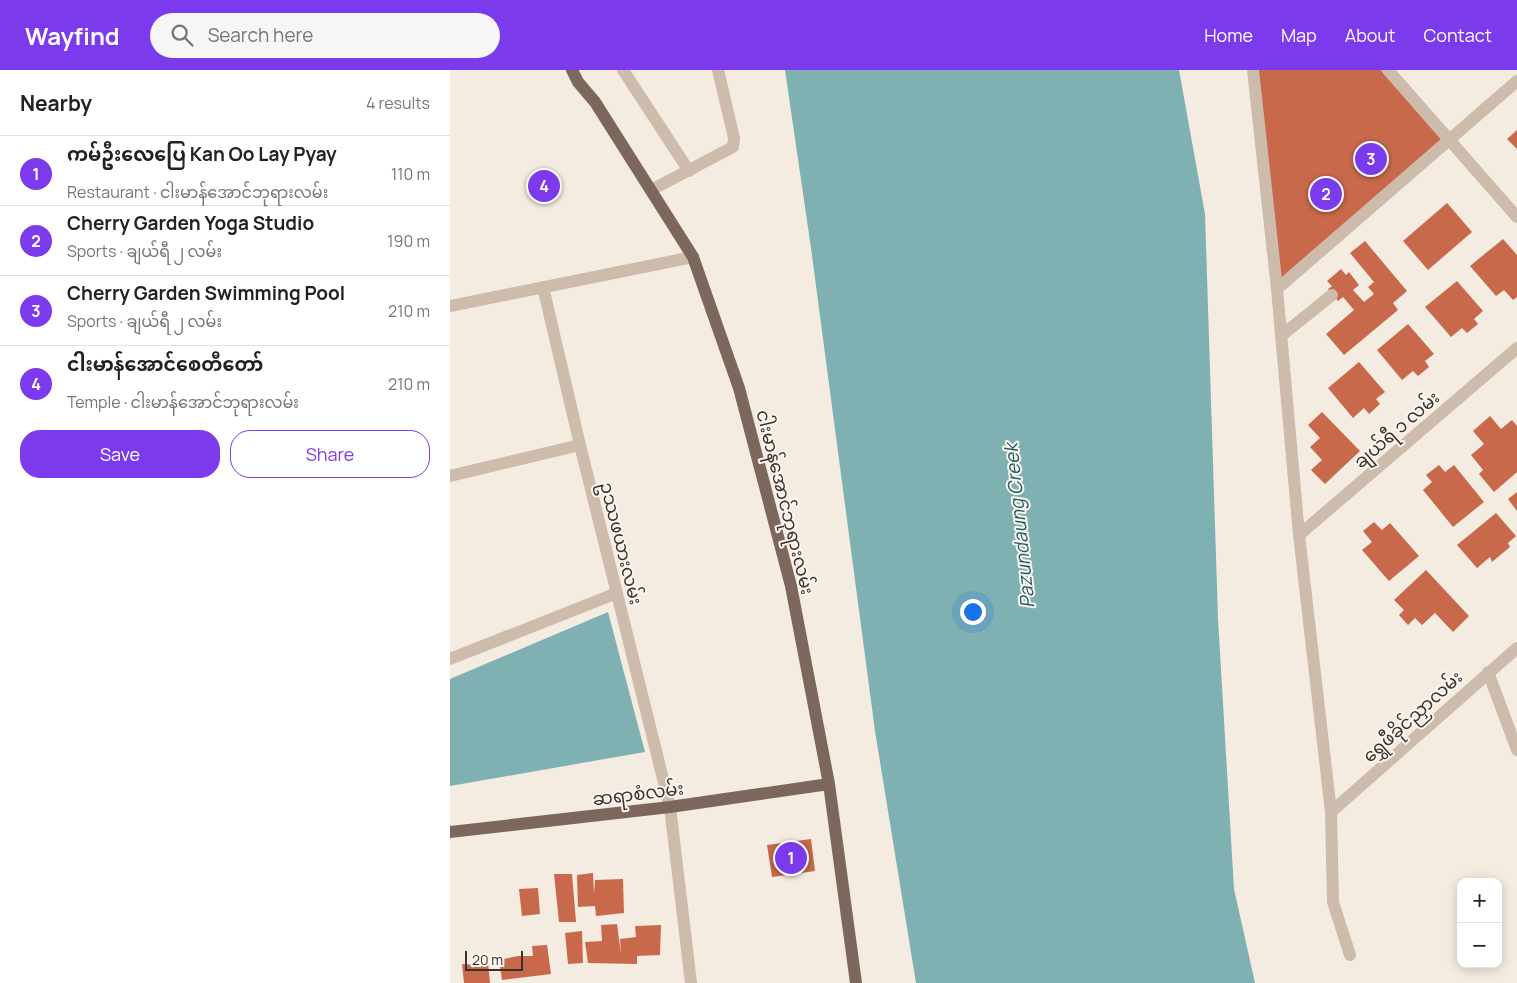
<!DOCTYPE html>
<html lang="en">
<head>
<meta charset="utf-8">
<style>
  :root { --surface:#fff; --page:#f6f6f6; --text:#222; --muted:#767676; --line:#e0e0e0; --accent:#7c3aed }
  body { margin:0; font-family:Manrope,"Noto Sans Myanmar",sans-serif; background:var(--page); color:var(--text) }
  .controls { position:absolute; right:15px; bottom:15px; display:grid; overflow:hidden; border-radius:10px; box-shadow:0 2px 12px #0003 }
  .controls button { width:45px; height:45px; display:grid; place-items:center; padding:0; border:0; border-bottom:1px solid var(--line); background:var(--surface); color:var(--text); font:25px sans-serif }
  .scale { position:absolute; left:15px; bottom:12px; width:58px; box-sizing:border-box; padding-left:5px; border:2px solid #3b302b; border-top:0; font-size:14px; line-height:18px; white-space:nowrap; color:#3b302b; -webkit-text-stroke:4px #fbf5ee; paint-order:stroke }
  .you { position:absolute; left:522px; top:541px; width:18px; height:18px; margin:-12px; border:4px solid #fff; border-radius:50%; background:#1a73e8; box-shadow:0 0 0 8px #1a73e833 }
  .badge { display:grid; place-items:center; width:32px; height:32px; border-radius:50%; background:var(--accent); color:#fff; font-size:16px; font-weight:700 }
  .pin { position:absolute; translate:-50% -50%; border:2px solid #fff; box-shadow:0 1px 5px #0006 }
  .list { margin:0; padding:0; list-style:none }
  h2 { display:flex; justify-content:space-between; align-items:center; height:65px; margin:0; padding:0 20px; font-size:21px }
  h2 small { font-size:16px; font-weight:400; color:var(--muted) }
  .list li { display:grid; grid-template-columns:32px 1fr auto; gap:15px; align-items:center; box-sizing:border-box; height:70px; padding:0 20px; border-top:1px solid var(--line) }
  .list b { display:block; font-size:19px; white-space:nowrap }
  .list p { margin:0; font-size:16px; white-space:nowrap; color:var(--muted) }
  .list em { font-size:16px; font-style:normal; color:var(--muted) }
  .actions { display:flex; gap:10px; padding:15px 20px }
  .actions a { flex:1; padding:11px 0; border:1px solid var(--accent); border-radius:20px; text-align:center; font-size:18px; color:var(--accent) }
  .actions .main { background:var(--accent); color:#fff }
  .icon { flex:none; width:28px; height:28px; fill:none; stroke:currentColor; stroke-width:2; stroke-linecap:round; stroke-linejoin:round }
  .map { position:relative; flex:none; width:1067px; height:913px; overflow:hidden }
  header { display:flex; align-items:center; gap:30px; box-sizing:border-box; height:70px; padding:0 25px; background:var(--accent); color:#fff }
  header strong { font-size:24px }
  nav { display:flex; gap:28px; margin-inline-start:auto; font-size:18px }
  .search { width:350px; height:45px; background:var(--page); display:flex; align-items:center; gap:12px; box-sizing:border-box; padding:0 18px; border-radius:28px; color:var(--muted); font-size:19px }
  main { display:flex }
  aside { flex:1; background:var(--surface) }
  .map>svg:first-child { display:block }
</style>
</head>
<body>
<header>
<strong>Wayfind</strong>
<div class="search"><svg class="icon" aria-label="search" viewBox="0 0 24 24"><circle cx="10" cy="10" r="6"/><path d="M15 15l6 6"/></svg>Search here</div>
<nav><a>Home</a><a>Map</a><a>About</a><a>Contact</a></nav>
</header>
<main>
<aside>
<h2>Nearby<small>4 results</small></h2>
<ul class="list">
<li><span class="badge">1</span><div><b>ကမ်ဦးလေပြေ Kan Oo Lay Pyay</b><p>Restaurant · ငါးမာန်အောင်ဘုရားလမ်း</p></div><em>110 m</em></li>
<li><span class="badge">2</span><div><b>Cherry Garden Yoga Studio</b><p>Sports · ချယ်ရီ ၂ လမ်း</p></div><em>190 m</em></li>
<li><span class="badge">3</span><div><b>Cherry Garden Swimming Pool</b><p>Sports · ချယ်ရီ ၂ လမ်း</p></div><em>210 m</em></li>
<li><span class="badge">4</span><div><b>ငါးမာန်အောင်စေတီတော်</b><p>Temple · ငါးမာန်အောင်ဘုရားလမ်း</p></div><em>210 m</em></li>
</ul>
<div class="actions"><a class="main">Save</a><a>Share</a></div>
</aside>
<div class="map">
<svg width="1067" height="913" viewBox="0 0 1067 913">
  <rect width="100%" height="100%" fill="#f4ebe1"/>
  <path fill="#7fb0b2" d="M335,0h394l26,144 13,405 16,270 21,94h-339l-41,-252 -64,-483z
    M158,542l37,140 -195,34v-107z"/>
  <path fill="#c8694b" d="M808,0h123l62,70 -162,141z
    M1067,60v19l-10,-10z
    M997,133l25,29 -44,38 -25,-29z
    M1053,169l14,16v42l-4,3 -9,-10 -8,6 -26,-30z
    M915,171l42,50 -14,12 5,7 -54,45 -18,-21 28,-24 -11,-13 -5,4 -10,-12 4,-3 -5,-5 14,-12 5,6 3,-3 10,13 -6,5 11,12 10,-8 -6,-7 6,-5 -24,-29z
    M1007,211l26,30 -9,8 4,5 -11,9 -5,-5 -11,9 -26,-30z
    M958,254l26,30 -9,7 4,6 -11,9 -5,-5 -11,9 -25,-30z
    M909,292l26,30 -9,7 4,5 -11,10 -5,-6 -11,10 -25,-30z
    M872,342l38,39 -35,33 -14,-14 11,-10 -12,-13 10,-9 -12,-13z
    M1040,346l11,13 11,-9 5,6v46l-23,20 -15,-18 4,-4 -12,-15 13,-11 -11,-13z
    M989,395l6,7 9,-7 30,37 -31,25 -30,-37 9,-8 -6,-7z
    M1067,422v19l-9,-12z
    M1046,443l20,23 -8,7 2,4 -18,15 -2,-5 -13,11 -20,-23z
    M924,452l8,8 8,-7 29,33 -30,25 -27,-31 10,-8 -9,-11z
    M976,500l43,46 -16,16 -18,-19 -13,12 -7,-7 -7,7 -9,-10 5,-5 -10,-10z
    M361,769l4,32 -43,6 -5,-32z
    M143,803l1,21 1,-14 28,-1 1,34 -28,3 -1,-10 -17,1 -1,-32z
    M104,804h18l4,48h-17z
    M88,818l2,26 -18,2 -3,-27z
    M167,854l4,31 -1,-16 16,-2 -1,-11 26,-1 -1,30 -23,1v8l-49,-1 -3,-21 17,-1 -1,-16z
    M132,861l1,32 -15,1 -3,-31z
    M97,875l4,29 -49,6 -3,-20 19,-4h15l-1,-10z
    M38,893l2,20h-26l-2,-19 13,1z"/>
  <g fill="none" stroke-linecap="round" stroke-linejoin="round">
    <path stroke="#cdbbac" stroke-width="12" d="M173,0l66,101
      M803,0l24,219 22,246 32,277 2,90 17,53
      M938,0l129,147
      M201,120l82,-43 1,-9 -16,-68
      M93,217l37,158 90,362 21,176
      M827,219l240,-208
      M0,236l243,-49
      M831,266l51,-41
      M0,406l130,-31
      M849,465l218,-187
      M0,589l167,-66
      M1038,602l29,78
      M881,742l186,-164"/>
    <path stroke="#7d675c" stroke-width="12" d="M122,0l6,12 17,20 98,155 46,131 52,198 38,198 27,199
      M0,762l220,-25 159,-23"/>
  </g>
  <g text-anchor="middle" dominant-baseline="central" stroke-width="4" stroke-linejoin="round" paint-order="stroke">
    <g font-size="18" fill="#3b302b" stroke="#fbf5ee">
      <text transform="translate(946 359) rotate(-41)">ချယ်ရီ ၁ လမ်း</text>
      <text transform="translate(336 432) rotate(76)">ငါးမာန်အောင်ဘုရားလမ်း</text>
      <text transform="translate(172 473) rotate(76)">ဥဿဖယားလမ်း</text>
      <text transform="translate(962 646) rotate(-42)">ရွှေဖီခိုင်ညှာလမ်း</text>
      <text transform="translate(188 723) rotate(-7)">ဆရာစံလမ်း</text>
    </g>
    <g font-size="19" font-style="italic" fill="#1f5a5e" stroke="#fbf5ee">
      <text transform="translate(569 456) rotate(-96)">Pazundaung Creek</text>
    </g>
  </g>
</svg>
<div class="controls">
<button>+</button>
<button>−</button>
</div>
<div class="scale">20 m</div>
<div class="you"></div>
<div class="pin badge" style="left:341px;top:788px">1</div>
<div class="pin badge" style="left:876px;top:124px">2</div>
<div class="pin badge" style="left:921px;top:89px">3</div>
<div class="pin badge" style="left:94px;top:116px">4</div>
</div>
</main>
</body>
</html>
